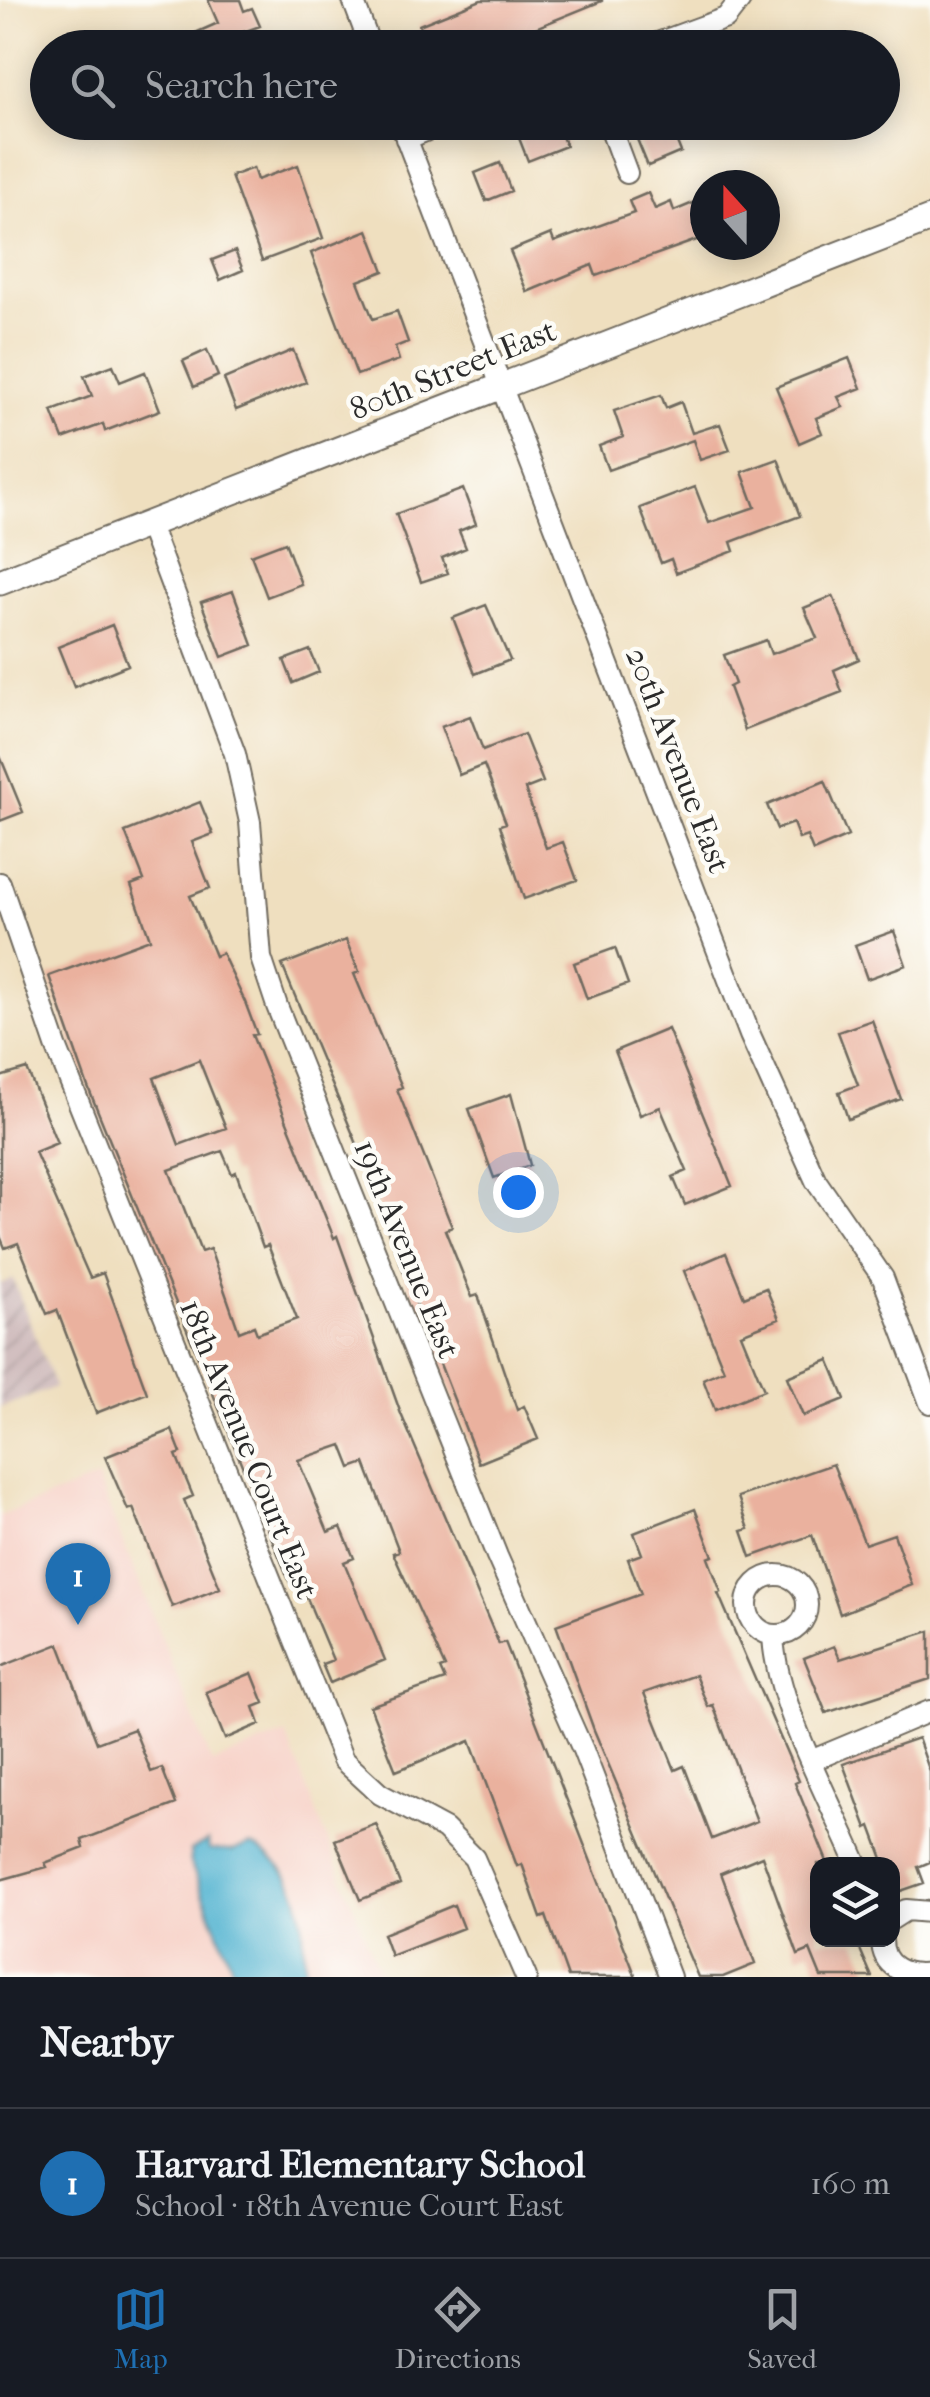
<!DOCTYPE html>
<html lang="en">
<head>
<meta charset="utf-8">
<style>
  :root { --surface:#171b24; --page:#242831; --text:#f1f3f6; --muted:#9ea1a6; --line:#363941; --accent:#1f6fb2 }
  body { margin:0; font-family:"IM FELL French Canon",serif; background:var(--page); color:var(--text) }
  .controls { position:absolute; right:30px; bottom:30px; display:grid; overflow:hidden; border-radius:20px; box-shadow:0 5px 25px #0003 }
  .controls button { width:90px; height:90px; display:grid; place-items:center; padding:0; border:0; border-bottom:2px solid var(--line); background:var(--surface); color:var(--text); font:50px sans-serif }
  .compass { position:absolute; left:690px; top:170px; width:90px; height:90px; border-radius:50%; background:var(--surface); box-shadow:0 5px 25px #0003; rotate:339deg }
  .you { position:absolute; left:518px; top:1192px; width:35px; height:35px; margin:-25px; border:8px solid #fff; border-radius:50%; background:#1a73e8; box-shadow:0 0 0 15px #1a73e833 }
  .badge { display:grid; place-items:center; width:65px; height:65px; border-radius:50%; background:var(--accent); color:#fff; font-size:32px; font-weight:700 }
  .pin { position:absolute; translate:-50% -82px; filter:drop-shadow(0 2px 5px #0008) }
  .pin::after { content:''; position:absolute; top:52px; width:35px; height:30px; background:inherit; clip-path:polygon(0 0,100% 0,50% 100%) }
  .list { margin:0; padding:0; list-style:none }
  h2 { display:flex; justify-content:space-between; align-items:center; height:130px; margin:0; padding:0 40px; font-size:42px }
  h2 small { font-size:32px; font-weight:400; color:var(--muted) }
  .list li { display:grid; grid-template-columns:65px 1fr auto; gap:30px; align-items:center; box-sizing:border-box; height:150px; padding:0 40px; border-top:2px solid var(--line) }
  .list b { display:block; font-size:38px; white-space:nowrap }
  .list p { margin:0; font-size:32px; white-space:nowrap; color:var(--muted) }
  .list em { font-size:32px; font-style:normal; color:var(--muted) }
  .icon { flex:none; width:55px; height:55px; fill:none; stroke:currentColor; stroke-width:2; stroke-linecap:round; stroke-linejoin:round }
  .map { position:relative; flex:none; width:930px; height:1977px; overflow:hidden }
  .search { position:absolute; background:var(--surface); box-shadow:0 5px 25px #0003; left:30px; right:30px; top:30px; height:110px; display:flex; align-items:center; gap:25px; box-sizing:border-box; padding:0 35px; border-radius:55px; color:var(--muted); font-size:38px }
  .sheet { height:280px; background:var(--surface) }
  nav { display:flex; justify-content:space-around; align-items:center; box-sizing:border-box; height:140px; border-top:2px solid var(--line); background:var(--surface); font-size:28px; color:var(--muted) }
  nav a { display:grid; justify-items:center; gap:5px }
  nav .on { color:var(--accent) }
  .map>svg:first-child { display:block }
</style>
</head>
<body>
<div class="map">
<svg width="930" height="1977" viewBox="0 0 930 1977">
  <defs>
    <pattern id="industrial-furrows" width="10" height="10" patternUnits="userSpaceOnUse" patternTransform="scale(2.5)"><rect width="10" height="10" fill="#d2bfc0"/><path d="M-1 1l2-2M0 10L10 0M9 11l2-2" fill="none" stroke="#b4a4a5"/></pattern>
  </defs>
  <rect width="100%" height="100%" fill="#fdfcf7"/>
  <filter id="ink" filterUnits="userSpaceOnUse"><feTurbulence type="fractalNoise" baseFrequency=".01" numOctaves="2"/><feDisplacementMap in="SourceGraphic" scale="20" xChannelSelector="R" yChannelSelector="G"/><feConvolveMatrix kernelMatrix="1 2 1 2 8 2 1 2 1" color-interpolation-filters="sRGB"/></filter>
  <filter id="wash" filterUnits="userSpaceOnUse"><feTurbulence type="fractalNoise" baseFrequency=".0048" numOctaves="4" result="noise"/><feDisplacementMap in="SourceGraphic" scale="40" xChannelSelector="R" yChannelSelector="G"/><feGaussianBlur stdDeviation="2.25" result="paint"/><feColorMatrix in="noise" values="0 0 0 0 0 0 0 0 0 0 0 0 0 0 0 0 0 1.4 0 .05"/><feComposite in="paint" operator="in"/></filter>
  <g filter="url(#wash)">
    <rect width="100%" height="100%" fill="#efdfbf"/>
    <path fill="#f7d1c7" d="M97,1478l115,285 74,-29 95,243h-381v-461z"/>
    <path fill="url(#industrial-furrows)" d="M13,1279l42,108 -55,21v-124z"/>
    <path fill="#52b4d1" stroke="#3e707e" stroke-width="2.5" d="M208,1841l1,9 23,1 19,-6c58,30 51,75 54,132h-69l-45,-113 -1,-13z"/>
    <g id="blocks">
      <path fill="#eab19e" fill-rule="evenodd" d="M208,0h32l4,11 8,-3 8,18 -61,22 -6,-14 25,-11z
        M481,0h121v1l-116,47h-58l-9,-23z
        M528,122h28l10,24 -38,15 -13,-33z
        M630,122h39l12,30 -33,14z
        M500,163l11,28 -25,10 -11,-28z
        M298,165l25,73 -61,23 -31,-85 22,-8 4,12z
        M648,193l7,16 16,-7 3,9 31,-13v39l-109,39 -4,-11 -65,27 -17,-41 41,-17 3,8 80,-29 -5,-12z
        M368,230l16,41 -26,10 15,38 24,-8 11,31 -13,5 4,13 -42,15 -46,-122z
        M235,251l8,19 -23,10 -8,-20z
        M207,350l11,26 -24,11 -11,-26z
        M293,350l13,32 -70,28 -12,-31z
        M849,358l12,30 -23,9 5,10 -27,11 6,15 -23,10 -23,-56z
        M113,365l7,17 25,-10 15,38 -55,21 -2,-7 -40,15 -11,-28 40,-15 -8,-20z
        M661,395l5,13 15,-6 11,31 28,-9 10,26 -30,10 -7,-20 -85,30 -9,-24 24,-9 -9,-26z
        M778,459l22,57 -69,26 3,9 -58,22 -5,-14 -10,4 -21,-55 55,-21 14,36 46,-16 -13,-35z
        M463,489l13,35 -17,7 7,17 -24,10 6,15 -27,9 -25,-68z
        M285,542l16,42 -34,13 -16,-42z
        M233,591l20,54 -31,12 -21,-55z
        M833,596l26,63 -25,11 8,22 -97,38 -16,-43 6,-3 -11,-29 42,-15 5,14 46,-16 -13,-30z
        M486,605l24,55 -35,14 -22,-56z
        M112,625l16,40 -54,22 -16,-40z
        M310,650l9,22 -26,11 -9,-23z
        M470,716l13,34 41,-16 19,48 -18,7 21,59 17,-6 14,38 -53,19 -24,-74 6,-2 -22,-58 -25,10 -18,-48z
        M0,756l23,56 -23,9z
        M825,781l23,55 -35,15 -6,-15 -8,3 -6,-16 -16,6 -10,-24z
        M200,802l13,32 -21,8 18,46 -20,8 25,60 7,-3 23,49 12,32 -5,1 82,203 3,-2 64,178 98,230 6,-2 131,335h-68l-22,-61 -5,2 -19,-54 -5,2 -47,-125 -74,30 -26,-65 75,-26 -5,-11 5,-2 -52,-114 6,-2 -34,-88 -14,5 -9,-23 -44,15 30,72 13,-5 13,31 -10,4 41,98 -55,23 -8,-19 11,-4 -34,-81 -9,4 -202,-496 -39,-111 101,-37 -19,-54 13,-5 -19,-48zM199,1060l27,68 -47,17 -25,-67zM222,1151l10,23 4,-2 27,75 5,-2 29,74 -40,15 -3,-8 -15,6 -29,-83 -9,3 -32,-82z
        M894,931l12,34 -39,14 -12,-34z
        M346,940l13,32 -5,2 48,113 -5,2 55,138 -7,3 27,67 6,-2 39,115 7,-4 14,33 -59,24 -103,-262 4,-2 -98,-234z
        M615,948l13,36 -41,15 -13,-36z
        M872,1020l29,79 -53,20 -9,-27 19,-7 -20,-53z
        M668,1029l64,157 -47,19 -12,-28 14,-6 -27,-64 -20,8 -25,-64z
        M27,1069l30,74 -22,9 55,126 13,-5 44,120 -51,20 -39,-103 -10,4 -29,-71 -13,5 -5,-12v-159z
        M511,1094l19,71 -36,13 -25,-69z
        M726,1253l18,44 22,-9 13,31 -38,15 23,56 -49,20 -12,-31 21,-9 -40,-99z
        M829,1360l16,39 -42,17 -16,-39z
        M172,1430l9,23 -5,2 17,41 -9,4 36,88 -48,19 -39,-99 -5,2 -23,-53z
        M833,1464l32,80 29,-10 18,51 -72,29 -28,-79 -61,22 -9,-26 7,-2 -11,-32z
        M695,1509l18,47 -5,2 13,34 -3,1 81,188 -4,2 33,81h-10v76h38l16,37h-51l-11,-27 -12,5 -36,-99 -41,17 34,91 -32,13h-25l-104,-247 -38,-105 85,-31 -13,-35 14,-5 -8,-21zM695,1675l13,32 5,-2 44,116 -45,18 -28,-73 -9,4 -31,-77z
        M930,1631v48l-104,34 -22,-55 30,-12 6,13z
        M59,1644l38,99 37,-14 17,43 11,-4 14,36 -94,36 2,8 -39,15 2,4 -47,13v-213z
        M252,1673l12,30 -10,4 6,17 -35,15 -19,-47z
        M918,1738l12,34v90l-12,5 6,16 -32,11v-30h-7l-14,-38 -4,2 -24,-64z
        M376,1824l24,60 -40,16 -25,-60z
        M454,1905l9,23 -72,28 -8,-22z"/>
    </g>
  </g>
  <g filter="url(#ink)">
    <use href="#blocks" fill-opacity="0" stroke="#706a5f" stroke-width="2.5"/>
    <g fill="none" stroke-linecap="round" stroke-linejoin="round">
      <defs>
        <path id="minor" d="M353,0l18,48
          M644,48l82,-30 14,-18
          M400,122l350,913 66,146 67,97 47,125
          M608,122l19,51
          M406,139l41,-17
          M149,525l86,229 15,68 11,136 16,48 220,550 86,194 87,227
          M0,883l56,163 287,714 37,34 65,35 29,29 52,119
          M747 1605a30 30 0 1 1 60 0a30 30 0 1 1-60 0Z
          M773,1636c3,68 57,164 84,228
          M813,1760l117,-49
          M892,1919l14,-9 24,2
          M882,1940c0,27 23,37 48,33"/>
        <path id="tertiary" d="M0,582l930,-363"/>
      </defs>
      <use href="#minor" stroke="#706a5f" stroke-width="24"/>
      <use href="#tertiary" stroke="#706a5f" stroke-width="29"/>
      <use href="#minor" stroke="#fff" stroke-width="20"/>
      <use href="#tertiary" stroke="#fff" stroke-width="25"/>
    </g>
  </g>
  <g text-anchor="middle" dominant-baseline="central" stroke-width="9" stroke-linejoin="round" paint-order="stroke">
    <g font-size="32" fill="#2b2b2b" stroke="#fdfcf7">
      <text transform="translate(453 370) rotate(-22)">80th Street East</text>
      <text transform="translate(678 760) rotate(69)">20th Avenue East</text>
      <text transform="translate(407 1249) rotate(68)">19th Avenue East</text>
      <text transform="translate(249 1449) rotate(68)">18th Avenue Court East</text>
    </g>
  </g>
</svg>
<div class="controls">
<button><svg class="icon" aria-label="layers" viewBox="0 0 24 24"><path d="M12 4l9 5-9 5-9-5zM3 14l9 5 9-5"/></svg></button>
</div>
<svg class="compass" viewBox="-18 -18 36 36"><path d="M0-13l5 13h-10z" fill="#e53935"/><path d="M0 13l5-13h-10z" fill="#9ea1a6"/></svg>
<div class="you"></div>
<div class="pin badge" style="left:78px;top:1625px">1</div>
<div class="search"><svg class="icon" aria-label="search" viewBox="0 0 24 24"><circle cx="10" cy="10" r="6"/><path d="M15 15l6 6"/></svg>Search here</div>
</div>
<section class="sheet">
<h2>Nearby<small></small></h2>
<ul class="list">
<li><span class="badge">1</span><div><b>Harvard Elementary School</b><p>School · 18th Avenue Court East</p></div><em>160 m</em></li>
</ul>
</section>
<nav>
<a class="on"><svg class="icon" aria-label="map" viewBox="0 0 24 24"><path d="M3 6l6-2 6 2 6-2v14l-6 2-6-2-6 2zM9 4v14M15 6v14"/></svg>Map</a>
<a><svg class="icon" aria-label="directions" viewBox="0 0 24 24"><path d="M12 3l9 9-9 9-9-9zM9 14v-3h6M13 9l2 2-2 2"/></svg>Directions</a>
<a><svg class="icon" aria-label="saved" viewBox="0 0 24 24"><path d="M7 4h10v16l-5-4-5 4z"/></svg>Saved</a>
</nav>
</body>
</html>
